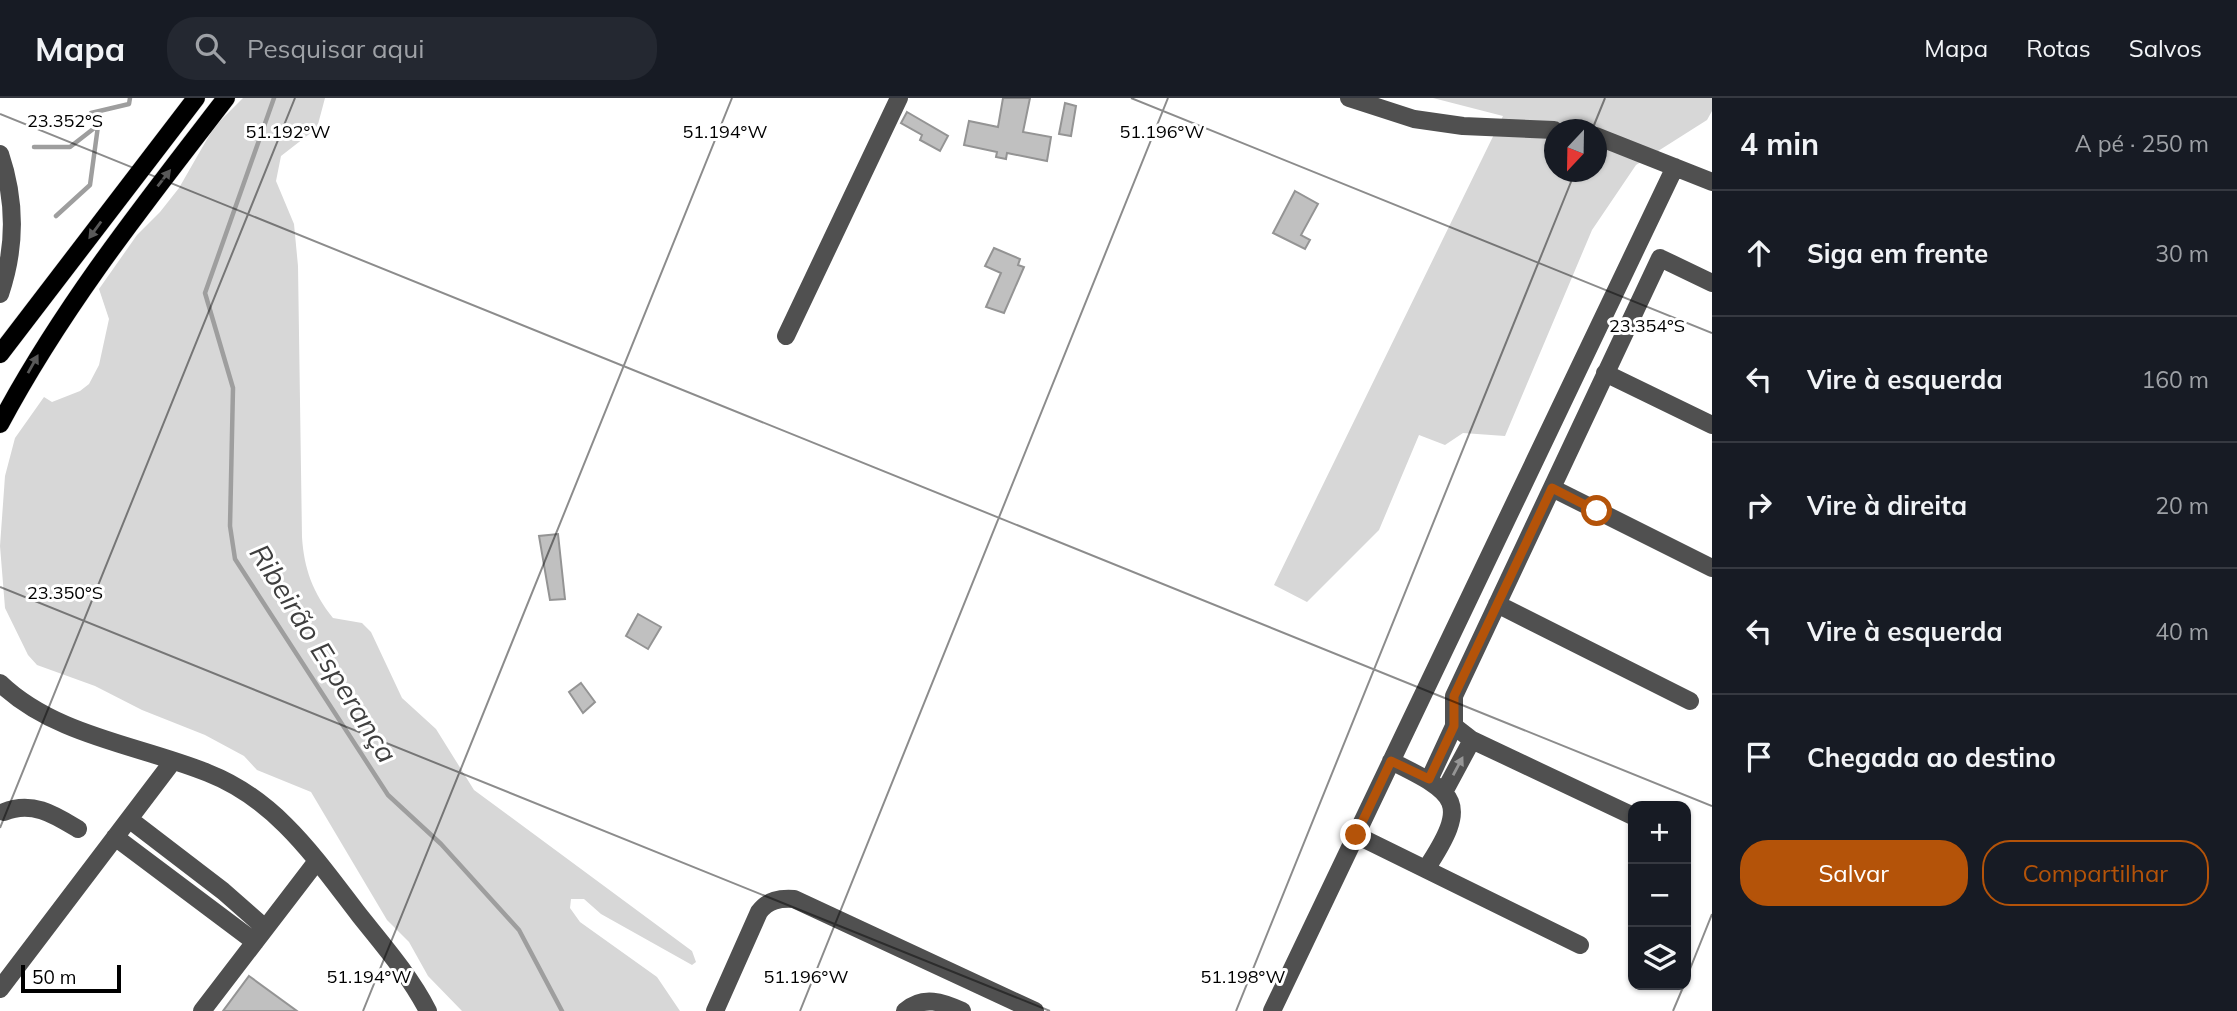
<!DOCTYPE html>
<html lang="pt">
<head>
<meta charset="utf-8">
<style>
  :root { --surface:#171b24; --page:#242831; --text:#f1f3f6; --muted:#9ea1a6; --line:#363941; --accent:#b45309 }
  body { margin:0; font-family:Mulish,sans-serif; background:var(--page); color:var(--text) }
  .controls { position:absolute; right:21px; bottom:21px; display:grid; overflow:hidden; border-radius:14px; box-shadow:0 2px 5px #0004 }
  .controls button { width:63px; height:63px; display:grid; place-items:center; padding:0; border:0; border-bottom:2px solid var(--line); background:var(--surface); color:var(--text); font:35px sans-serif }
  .compass { position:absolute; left:1544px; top:21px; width:63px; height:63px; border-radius:50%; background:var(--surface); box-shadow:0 2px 5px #0004; rotate:202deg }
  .scale { position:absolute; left:21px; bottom:18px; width:100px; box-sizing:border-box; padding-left:7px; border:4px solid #000; border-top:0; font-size:19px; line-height:24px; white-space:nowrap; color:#000; -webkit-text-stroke:5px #fff; paint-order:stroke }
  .stop { position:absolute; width:21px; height:21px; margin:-16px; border:5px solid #b45309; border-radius:50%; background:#fff }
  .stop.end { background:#b45309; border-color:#fff; box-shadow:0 2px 7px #0008 }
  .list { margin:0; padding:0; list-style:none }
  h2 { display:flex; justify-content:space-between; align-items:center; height:91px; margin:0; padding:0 28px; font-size:30px }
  h2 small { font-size:23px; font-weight:400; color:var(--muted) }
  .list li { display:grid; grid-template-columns:46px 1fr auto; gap:21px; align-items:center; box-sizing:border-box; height:126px; padding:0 28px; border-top:2px solid var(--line) }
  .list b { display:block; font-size:26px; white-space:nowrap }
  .list em { font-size:23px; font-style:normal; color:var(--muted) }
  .actions { display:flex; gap:14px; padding:21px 28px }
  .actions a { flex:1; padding:16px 0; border:2px solid var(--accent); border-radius:28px; text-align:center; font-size:24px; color:var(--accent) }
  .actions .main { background:var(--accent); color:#fff }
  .icon { flex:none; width:38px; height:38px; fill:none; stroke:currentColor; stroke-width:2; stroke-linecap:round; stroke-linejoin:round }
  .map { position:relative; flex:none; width:1712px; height:913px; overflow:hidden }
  header { display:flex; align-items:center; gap:42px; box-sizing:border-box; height:98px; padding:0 35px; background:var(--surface); border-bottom:2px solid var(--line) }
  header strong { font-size:33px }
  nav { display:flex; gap:38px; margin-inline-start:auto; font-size:24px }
  .search { width:490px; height:63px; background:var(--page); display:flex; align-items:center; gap:18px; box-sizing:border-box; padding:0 24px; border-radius:28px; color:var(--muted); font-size:26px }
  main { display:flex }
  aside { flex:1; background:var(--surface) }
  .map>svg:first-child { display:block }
</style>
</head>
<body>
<header>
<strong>Mapa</strong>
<div class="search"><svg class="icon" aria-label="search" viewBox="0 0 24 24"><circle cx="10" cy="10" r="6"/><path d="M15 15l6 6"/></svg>Pesquisar aqui</div>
<nav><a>Mapa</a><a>Rotas</a><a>Salvos</a></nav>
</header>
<main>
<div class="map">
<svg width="1712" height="913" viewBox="0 0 1712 913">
  <rect width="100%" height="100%" fill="#fff"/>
  <path fill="#d7d7d7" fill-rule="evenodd" d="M243,0h82l-8,30 -36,28 -5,25 18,43 4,42 4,271c2,32 11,56 31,81l29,5 9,9 31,66 34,31 38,61 218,161 4,11 -4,3 -91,-51 -17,-15h-13l-1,9 10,14 77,55 23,34h-218l-34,-35 -19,-34 -22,-22 -76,-128 -54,-22 -13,-14 -39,-21 -63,-25 -47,-24 -58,-21 -9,-10 -23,-47 -5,-62 5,-70 10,-38 29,-41 8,5 28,-11 9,-7 10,-19 10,-46 -10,-30 38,-54 23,-23 19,-24 35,-61z
    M1433,0h279v13l-5,9 -71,45 -44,65 -87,206 -42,-3 -18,12 -26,-10 -40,95 -72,72 -33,-17 229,-469zM1554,32h42v42h-42z"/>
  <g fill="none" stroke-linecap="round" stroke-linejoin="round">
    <path stroke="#9e9e9e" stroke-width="4.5" d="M274,0l-69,195 28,95 -3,138 5,33 153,236 53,49 78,86 43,81
      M34,49h36l27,-21
      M56,118l34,-31 8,-59 -7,-13 38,-9 1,-6"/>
  </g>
  <path fill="#c0c0c0" stroke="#949494" stroke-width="2" d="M1003,0h27l-7,34 28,5 -4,24 -40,-8 -1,6 -10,-2 1,-5 -33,-7 5,-24 29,6z
    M1065,5l11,3 -5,30 -12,-2z
    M907,14l41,24 -8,15 -20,-11 2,-5 -21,-12z
    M1295,93l23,13 -17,31 9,5 -5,9 -32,-16z
    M994,150l26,11 -2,6 6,2 -20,46 -18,-6 15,-34 -16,-7z
    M558,436l7,65 -15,1 -11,-64z
    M638,516l23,13 -13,22 -22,-13z
    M581,585l14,19 -12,11 -14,-21z
    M249,878l48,35h-74z"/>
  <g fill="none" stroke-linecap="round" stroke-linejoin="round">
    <defs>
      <path id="major" d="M0,256l196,-256
        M0,326c63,-118 145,-221 226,-326"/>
    </defs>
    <use href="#major" stroke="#dbdbdb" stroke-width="19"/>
    <path stroke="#505050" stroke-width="18" d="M1349,0l65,21 49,7 91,4
      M1596,38l116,46
      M0,56c16,47 16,93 0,140
      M786,238l113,-238
      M1605,275l107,52
      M1552,390l160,80
      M1497,506l193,97
      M0,585c55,53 139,62 208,90 69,27 108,86 152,143 24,30 50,60 68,95
      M1391,663c67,33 79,41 35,108
      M1429,682l25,-54
      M1444,694l28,-52
      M4,714c28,-12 51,3 74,17
      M1633,718l-161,-76 -18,-14v-30l206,-438 52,25
      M129,721l94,72 42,37
      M1356,737l224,110
      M115,739l140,105
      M0,891l173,-228
      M202,913l115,-150
      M715,913l44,-99c9,-12 21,-14 35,-13l241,112
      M905,913c18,-16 38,-9 57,0
      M1272,913l403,-844"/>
    <use href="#major" stroke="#000" stroke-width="18"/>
  </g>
  <defs><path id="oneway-solid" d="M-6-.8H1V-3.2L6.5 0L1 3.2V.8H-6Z" transform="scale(1.75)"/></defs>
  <g fill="#595959">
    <use href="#oneway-solid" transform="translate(164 80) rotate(-52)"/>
    <use href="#oneway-solid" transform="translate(95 132) rotate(126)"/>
    <use href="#oneway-solid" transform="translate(33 266) rotate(-61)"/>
  </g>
  <use fill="#969696" href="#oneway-solid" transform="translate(1458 668) rotate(-62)"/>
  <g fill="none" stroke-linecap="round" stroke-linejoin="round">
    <path stroke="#b45309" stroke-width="9" d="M1356,737l35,-74 38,18 25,-53v-30l98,-208 45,23"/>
  </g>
  <path fill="none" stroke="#000" stroke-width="2" stroke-opacity="0.45" d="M1131,0l581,235M0,16l1712,692M1592,32l13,-32M0,489l1050,424M0,730l295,-730M1686,881l26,-65M363,913l369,-913M800,913l368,-913M1236,913l339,-839M1673,913l11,-26"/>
  <g text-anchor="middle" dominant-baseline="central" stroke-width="6" stroke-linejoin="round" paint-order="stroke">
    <g font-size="28" font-style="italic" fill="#3f3f3f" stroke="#fff">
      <text transform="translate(324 555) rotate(58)">Ribeirão Esperança</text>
    </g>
  </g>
  <g font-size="18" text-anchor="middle" fill="#000" stroke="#fff" stroke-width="6" stroke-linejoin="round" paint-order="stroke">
    <text x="65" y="29">23.352°S</text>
    <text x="288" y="40">51.192°W</text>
    <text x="725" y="40">51.194°W</text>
    <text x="1162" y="40">51.196°W</text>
    <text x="1647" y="234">23.354°S</text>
    <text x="65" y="501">23.350°S</text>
    <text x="369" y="885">51.194°W</text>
    <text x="806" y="885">51.196°W</text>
    <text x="1243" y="885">51.198°W</text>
  </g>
</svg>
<div class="controls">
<button>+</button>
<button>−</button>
<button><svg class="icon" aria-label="layers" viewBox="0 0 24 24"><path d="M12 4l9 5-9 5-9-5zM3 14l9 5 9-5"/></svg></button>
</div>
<svg class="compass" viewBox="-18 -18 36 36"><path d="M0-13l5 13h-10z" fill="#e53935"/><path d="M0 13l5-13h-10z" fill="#9ea1a6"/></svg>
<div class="scale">50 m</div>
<div class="stop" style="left:1597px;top:413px"></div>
<div class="stop end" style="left:1356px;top:737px"></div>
</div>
<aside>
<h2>4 min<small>A pé · 250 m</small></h2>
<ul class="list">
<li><svg class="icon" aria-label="ahead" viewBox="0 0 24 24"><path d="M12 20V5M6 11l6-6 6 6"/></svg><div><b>Siga em frente</b></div><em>30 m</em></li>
<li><svg class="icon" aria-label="left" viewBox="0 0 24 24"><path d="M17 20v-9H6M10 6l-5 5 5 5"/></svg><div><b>Vire à esquerda</b></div><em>160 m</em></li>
<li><svg class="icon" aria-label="right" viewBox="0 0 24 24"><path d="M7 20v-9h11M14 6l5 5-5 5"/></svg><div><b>Vire à direita</b></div><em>20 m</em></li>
<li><svg class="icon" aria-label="left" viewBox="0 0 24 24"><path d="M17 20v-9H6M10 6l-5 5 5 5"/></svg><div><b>Vire à esquerda</b></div><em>40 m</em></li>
<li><svg class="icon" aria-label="arrive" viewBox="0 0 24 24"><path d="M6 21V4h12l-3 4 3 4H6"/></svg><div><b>Chegada ao destino</b></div></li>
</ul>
<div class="actions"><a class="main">Salvar</a><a>Compartilhar</a></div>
</aside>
</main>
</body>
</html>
